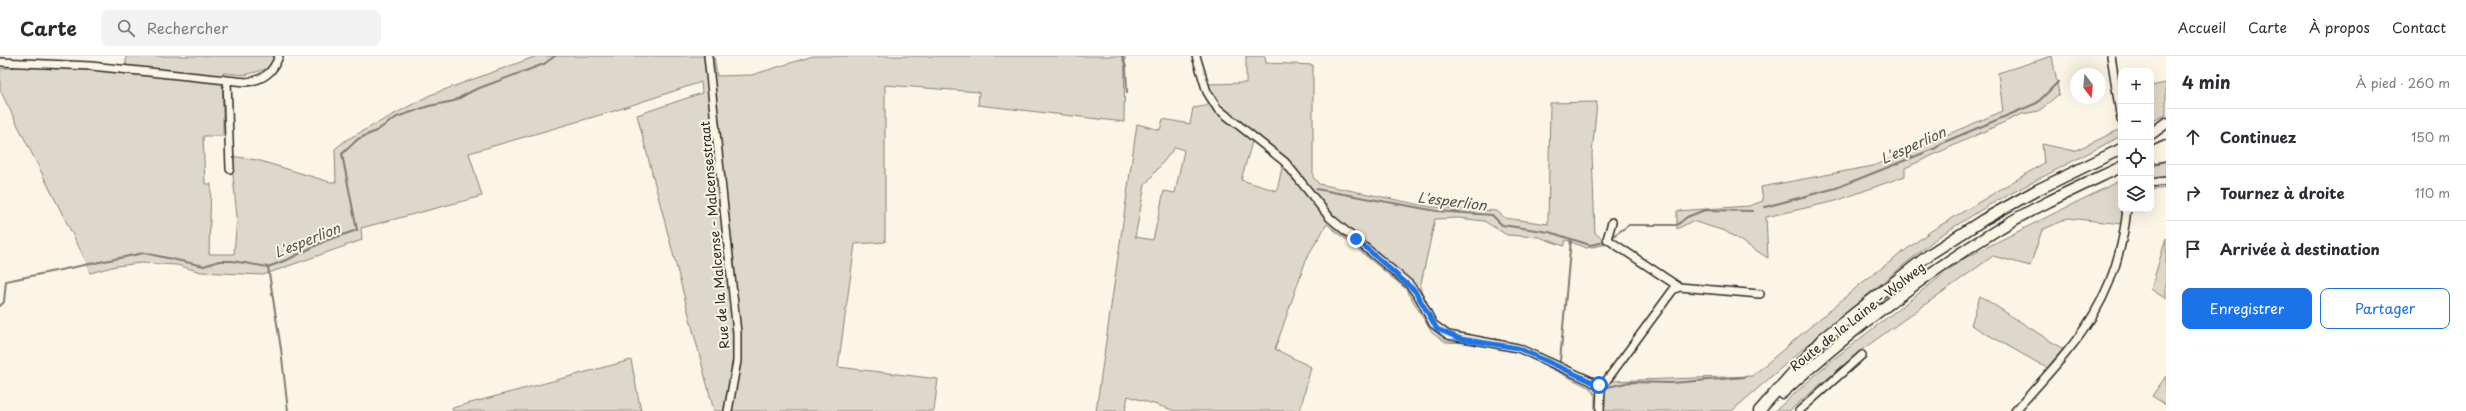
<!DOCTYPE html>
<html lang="fr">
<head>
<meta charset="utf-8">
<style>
  :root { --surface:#fff; --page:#f2f2f3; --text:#2b2b33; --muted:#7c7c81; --line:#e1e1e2; --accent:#1a73e8 }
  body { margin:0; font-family:"Playpen Sans",sans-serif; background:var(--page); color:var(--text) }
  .controls { position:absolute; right:12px; top:12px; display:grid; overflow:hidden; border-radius:8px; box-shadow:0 4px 16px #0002 }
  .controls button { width:36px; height:36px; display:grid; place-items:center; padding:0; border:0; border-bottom:1px solid var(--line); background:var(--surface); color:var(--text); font:20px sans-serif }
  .compass { position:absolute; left:2070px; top:12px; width:36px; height:36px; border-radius:50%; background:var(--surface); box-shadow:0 4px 16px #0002; rotate:164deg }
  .stop { position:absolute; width:12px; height:12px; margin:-9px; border:3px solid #1a73e8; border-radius:50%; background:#fff }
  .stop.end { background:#1a73e8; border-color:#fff; box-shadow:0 1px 4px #0008 }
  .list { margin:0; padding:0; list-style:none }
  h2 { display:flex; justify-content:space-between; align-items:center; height:52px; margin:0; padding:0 16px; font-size:17px }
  h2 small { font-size:13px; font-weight:400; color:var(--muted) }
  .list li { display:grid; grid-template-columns:26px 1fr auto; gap:12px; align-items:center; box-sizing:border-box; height:56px; padding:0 16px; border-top:1px solid var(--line) }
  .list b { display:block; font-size:15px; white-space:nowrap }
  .list em { font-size:13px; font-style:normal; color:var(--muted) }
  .actions { display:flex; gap:8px; padding:12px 16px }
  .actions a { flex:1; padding:9px 0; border:1px solid var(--accent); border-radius:8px; text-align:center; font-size:14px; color:var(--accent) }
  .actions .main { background:var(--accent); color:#fff }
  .icon { flex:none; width:22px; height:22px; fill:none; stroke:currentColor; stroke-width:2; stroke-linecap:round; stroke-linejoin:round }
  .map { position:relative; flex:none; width:2166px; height:355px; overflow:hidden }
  header { display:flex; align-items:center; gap:24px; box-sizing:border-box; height:56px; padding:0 20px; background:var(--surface); border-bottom:1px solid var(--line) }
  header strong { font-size:19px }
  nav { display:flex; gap:22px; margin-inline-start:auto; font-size:14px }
  .search { width:280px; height:36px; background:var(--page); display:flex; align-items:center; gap:10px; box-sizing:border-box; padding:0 14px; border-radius:8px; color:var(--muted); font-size:15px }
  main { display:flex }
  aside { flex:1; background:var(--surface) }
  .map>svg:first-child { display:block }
</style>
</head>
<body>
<header>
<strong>Carte</strong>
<div class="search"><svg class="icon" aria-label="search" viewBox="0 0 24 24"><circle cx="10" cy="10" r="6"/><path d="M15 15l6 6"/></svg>Rechercher</div>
<nav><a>Accueil</a><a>Carte</a><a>À propos</a><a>Contact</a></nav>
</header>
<main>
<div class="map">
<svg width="2166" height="355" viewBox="0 0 2166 355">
  <rect width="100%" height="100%" fill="#fcf5e5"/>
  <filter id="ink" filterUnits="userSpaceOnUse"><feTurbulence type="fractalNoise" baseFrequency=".025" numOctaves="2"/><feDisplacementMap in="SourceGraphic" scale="8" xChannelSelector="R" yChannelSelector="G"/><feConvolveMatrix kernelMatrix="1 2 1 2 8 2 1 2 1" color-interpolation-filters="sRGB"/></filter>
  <g filter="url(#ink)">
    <path fill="#ded8ca" stroke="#84827a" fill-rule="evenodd" d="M126,0h150l-9,13 -22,6 -22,-2v63h-20l2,48h6l-2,70h25l3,-37 -6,-61 26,4 73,22h6l-1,-33 11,-9 84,-45 107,-39h177l3,20 35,-1 61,-19h312l-1,66 -146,-17 1,-13 -94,-7v157l-30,2 -17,123 100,12 -4,32h-220l-77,-296 65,-22 -1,-11 -87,29 -145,42 13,43 -121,32 1,12 -99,35 -62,-3 -24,-7 -36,-2 -25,3 -26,7 -3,-10 -87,-173v-21l30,-4 96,6z
      M1246,0h19l1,7 47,2v112l6,7 112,23 66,4 8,7 43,6 2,-121 47,-1 -5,52 3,79 14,11 -23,4 -20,-8 -2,6 -25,-9 -32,-2 -23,-14 -25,-3 -24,1 -15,69 16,34 12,9 20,3v9l-22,-1 -14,-9 -26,-44 -79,-65 -20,33 -32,92 36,18 -11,44h-124l-48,-15 -3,15h-29l41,-287 23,6 3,-11 27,5 3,-16 13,-2 10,-7 -8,-15 38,-1zM1254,79l30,23 -7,33 -36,-11zM1175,91l9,3 -9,43 -11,-2 -11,49 -18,-3 10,-52z
      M2052,0l7,38 -20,17 -17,3 -117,54v8l-69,25 -70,16 2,41 -43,-27 -33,-10 -15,8v-18l72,-5 14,-5 -2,-14 112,-21 130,-55 -5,-38z
      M2166,27v32l-15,7v-36z
      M2121,73v7l-132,69 -51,32 -117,96 -89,78h-137v-17l-5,-6 -70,-35 -25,-6v-9l45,15 60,27 6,9 5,-8 141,-5 111,-94 68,-51 113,-68 -2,-19 32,7z
      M2166,105v27l-15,2v-24z
      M2121,124l1,44 -54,-6 -26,12 -12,36 -37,-10 -133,95 -71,60h-14l56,-50 132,-102z
      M2166,182v61l-15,-10z
      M1980,240l83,53 -16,19 -76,-43z
      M631,304l10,51h-188l-1,-3z
      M2166,320v29l-14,-9z"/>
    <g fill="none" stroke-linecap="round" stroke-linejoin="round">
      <path stroke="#7d7b74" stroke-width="2" d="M1122,0l4,11 1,26
        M1316,133l121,22 55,4 10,10 47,7 41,13 15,-3
        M1765,151l71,-19 100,-40 6,-5 95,-40 21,-21
        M1610,182l19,-13h48l10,-8 18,-7 48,1
        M268,211l13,82 7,62
        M0,250l4,-4 2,-21 138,-28 60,13 15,-5h13l36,6 21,-8 36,-18 32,-11 -15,-76 16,-15 18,-8 21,-14 32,-11 25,-5 20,-11 70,-26 11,-8
        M1560,305l11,-122
        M1608,331l22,-5 42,1 73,-6"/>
      <defs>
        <path id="minor" d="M708,0l29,277v28l-9,50
          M1196,0l11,36 10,16 68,54 45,56 79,66 10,13 14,27 15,11 70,13 73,33 10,7 -1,23
          M2111,0l10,64
          M0,6l91,4 155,16c17,-2 27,-9 33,-26
          M227,24l3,89
          M2151,127l15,-2
          M1612,166l-5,17 72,48
          M1601,332l72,-98 6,-3 81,7
          M1799,355l63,-56
          M2015,355c60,-67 102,-107 112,-202"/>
        <path id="highway" d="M2151,78l15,-11
          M2151,97l15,-7
          M2151,102l15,-3
          M1782,337c66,-60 138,-116 215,-163 39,-24 82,-43 124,-63
          M1759,355l63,-72 108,-85 53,-34 54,-30 84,-41"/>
      </defs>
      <use href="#minor" stroke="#2b2b2b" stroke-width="10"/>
      <use href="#highway" stroke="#2b2b2b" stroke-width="13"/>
      <use href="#minor" stroke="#fcf5e5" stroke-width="7"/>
      <use href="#highway" stroke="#fcf5e5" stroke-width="10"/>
    </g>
  </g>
  <g fill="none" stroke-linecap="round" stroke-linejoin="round" filter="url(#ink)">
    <path stroke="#1a73e8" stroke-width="5" d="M1356,183l59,52 22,38 24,10 57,9 81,37"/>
  </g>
  <g text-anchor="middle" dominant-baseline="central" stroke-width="4" stroke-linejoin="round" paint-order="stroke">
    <g font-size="13" fill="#2b2b2b" stroke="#fcf5e5">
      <text transform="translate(714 179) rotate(-95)">Rue de la Malcense - Malcensestraat</text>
      <text transform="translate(1857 260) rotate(-38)">Route de la Laine - Wolweg</text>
    </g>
    <g font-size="14" font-style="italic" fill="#545350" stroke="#fcf5e5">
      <text transform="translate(1913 89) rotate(-24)">L'esperlion</text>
      <text transform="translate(1452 145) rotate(7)">L'esperlion</text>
      <text transform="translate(307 184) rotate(-22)">L'esperlion</text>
    </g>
  </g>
</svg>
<div class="controls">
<button>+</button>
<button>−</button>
<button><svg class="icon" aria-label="locate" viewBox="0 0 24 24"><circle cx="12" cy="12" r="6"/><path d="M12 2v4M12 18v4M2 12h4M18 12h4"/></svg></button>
<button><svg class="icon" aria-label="layers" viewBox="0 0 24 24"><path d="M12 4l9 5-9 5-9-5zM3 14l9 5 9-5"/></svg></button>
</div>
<svg class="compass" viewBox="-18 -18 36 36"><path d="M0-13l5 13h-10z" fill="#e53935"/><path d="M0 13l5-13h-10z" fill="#7c7c81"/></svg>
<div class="stop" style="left:1599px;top:329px"></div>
<div class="stop end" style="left:1356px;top:183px"></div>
</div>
<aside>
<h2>4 min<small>À pied · 260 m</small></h2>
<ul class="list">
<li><svg class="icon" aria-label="ahead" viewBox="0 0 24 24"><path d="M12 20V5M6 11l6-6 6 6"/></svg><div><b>Continuez</b></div><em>150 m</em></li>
<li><svg class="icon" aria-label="right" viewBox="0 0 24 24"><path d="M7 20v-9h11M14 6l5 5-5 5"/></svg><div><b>Tournez à droite</b></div><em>110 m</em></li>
<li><svg class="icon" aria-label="arrive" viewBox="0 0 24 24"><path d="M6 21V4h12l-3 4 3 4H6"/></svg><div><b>Arrivée à destination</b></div></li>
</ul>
<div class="actions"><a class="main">Enregistrer</a><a>Partager</a></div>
</aside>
</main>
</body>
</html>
